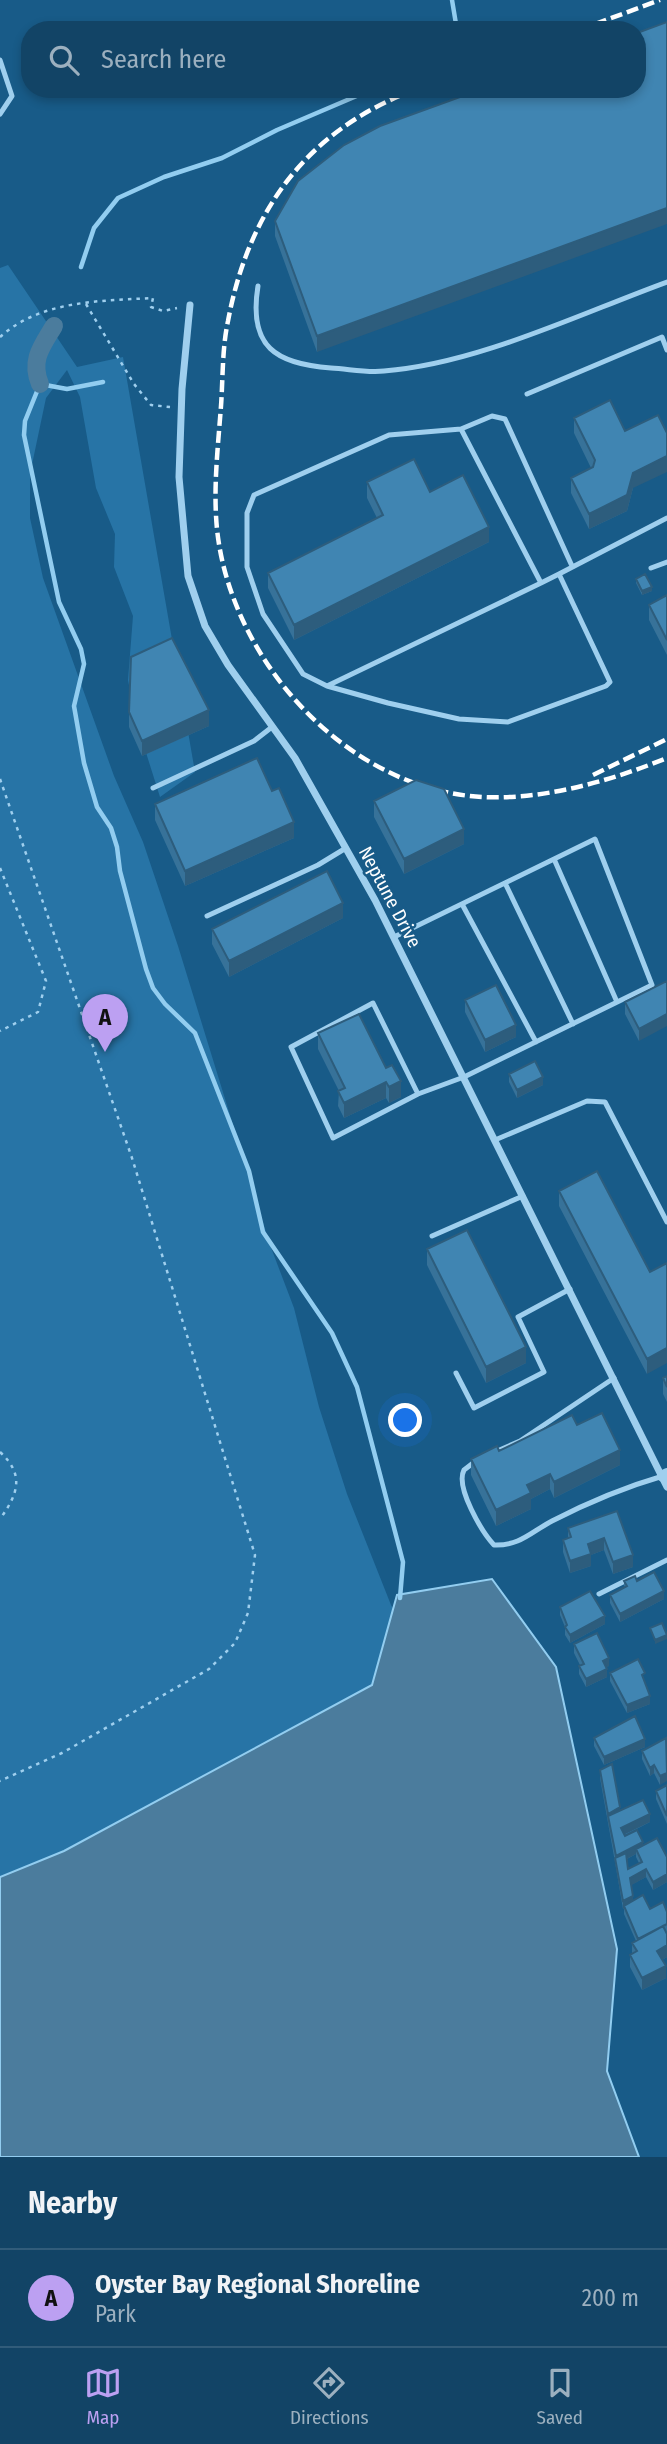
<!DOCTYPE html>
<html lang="en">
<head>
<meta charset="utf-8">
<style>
  :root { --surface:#124466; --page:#1f4e6f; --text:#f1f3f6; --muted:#9cb0bf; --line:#315c7a; --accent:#bca0f2 }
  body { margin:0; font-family:"Fira Sans Condensed",sans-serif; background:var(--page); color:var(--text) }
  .you { position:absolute; left:406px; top:1421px; width:24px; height:24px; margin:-18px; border:5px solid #fff; border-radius:50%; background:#1a73e8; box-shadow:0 0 0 10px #1a73e833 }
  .badge { display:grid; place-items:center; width:46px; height:46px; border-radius:50%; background:var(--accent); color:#111; font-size:23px; font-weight:700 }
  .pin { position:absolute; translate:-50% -58px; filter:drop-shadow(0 2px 4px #0008) }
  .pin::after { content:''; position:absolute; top:37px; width:24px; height:21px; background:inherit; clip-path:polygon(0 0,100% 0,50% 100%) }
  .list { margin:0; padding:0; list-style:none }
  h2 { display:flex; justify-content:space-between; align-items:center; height:91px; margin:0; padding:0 28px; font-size:30px }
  h2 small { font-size:23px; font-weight:400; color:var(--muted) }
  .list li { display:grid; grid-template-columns:46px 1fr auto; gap:21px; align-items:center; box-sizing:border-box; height:98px; padding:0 28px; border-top:2px solid var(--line) }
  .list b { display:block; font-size:26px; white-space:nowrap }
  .list p { margin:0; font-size:23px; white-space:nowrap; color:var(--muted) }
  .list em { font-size:23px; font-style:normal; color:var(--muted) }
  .icon { flex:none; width:38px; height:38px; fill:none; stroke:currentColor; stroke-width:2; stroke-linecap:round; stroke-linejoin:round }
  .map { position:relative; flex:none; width:667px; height:2157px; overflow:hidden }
  .search { position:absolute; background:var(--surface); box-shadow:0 4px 10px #0003; left:21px; right:21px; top:21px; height:77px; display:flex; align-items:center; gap:18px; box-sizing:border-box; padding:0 24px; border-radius:28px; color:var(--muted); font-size:26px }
  .sheet { height:189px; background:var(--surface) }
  nav { display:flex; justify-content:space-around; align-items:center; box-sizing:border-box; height:98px; border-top:2px solid var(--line); background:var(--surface); font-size:19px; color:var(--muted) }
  nav a { display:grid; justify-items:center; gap:4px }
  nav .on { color:var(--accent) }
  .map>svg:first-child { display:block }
</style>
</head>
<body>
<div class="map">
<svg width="667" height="2157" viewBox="0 0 667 2157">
  <rect width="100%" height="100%" fill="#185b88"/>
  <path fill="#2774a6" d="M8,265l69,102 46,-10 72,415 -35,25 -24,-76 -8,-41 5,-64 -19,-49 1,-33 -19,-46 -16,-91 -13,-27 -21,28 -16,76v44l13,60 71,198 29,66 35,104 92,299 24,63 25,99 28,87 44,111 29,52 -3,29 -417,214v-1632z"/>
  <path fill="#4b7c9d" stroke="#92cdf0" stroke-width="2" d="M492,1579l64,88 61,282 -10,122 32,86h-639v-280l64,-26 308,-166 25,-90z"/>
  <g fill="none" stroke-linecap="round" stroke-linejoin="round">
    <path stroke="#92cdf0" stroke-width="4.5" d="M452,0l5,30
      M81,267l13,-39 24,-30 46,-21 58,-19 55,-28 96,-41
      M103,382l-36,7 -27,-5 -15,37 -1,14 35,167 22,47 3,15 -10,42 10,57 13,44 14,21 6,19 3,24 26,98 7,19 12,16 30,29 54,138 14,61 69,101 25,54 46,175 -3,36"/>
    <path stroke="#4b7c9d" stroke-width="18" d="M40,384c-10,-24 2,-38 14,-58"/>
    <path stroke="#9fcfee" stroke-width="2.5" stroke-dasharray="3.5 5" stroke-linecap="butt" d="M86,304l48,80 17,21 19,2
      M0,337c41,-37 100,-36 153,-39l-2,9 12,4 14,-3
      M0,779l132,379 123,397 -7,58 -13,30 -26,26 -147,84 -62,28
      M0,868l46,113 -8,31 -38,19
      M0,1452c25,23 18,42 0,67"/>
    <path stroke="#9fcfee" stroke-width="5" d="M0,60l12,36 -12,18
      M258,286c-10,61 18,78 73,82 18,1 36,5 53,3 93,-7 195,-57 283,-89
      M527,394l135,-57 5,13
      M461,429l80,154 18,-9
      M572,566l-67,-147 -13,-3 -31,13 -72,6 -135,60 -7,18v54l16,47 40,60 24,12 61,17 71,16 49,3 98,-36 4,-4 -51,-108 108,-56
      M651,568l16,-6
      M327,686l214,-103
      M153,788l101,-47 18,-14
      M554,859l63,143
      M505,883l68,141
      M462,904l74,138
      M207,916l111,-51 28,-17
      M394,937l201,-98 57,146 -188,92 -46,17 -85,44 -42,-91 82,-44 45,91
      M495,1140l92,-39 18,1 62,120
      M432,1236l91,-40
      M456,1373l18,35 70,-36 -26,-55 52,-28
      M495,1452l25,-11 94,-63
      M477,1460l-13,10c-9,17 18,62 30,75 26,1 37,-13 58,-24 35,-18 73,-34 111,-45
      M599,1594l68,-34"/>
    <path stroke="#9fcfee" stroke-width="7" d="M190,305l-8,84 -3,88 9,99 17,50 23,39 67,93 80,142 292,587"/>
    <path stroke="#9fcfee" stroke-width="12" d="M663,1476l4,-2"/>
    <path stroke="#fff" stroke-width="4.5" stroke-dasharray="12 5" stroke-linecap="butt" d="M579,30l81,-30
      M417,89c-109,40 -168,120 -189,232 -6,28 -5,57 -7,85 -3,41 -8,82 -4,123 13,127 123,253 253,267 64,7 138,-14 197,-38
      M593,775l74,-36"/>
  </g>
  <path fill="#377299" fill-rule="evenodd" d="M667,22l-350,330 -42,-116v-15z
    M574,418l59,70 -6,23 -38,18 -18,-36v-15l20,-10 -17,-35z
    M367,482l63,10 59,50 -195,98 -26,-52v-15l109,-55 -10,-20z
    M636,579l16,12 -10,4 -6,-12z
    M667,595v60l-18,-35v-15z
    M129,712l80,14 -67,30 -13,-29z
    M374,801l90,43 -60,30 -30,-57z
    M155,804l139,34 -109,48 -30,-66z
    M343,918l-114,59 -17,-33v-15z
    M667,981l-28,60 -14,-27v-12z
    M465,1000l51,37 -31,15 -20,-40z
    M318,1033l68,35 15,29 -12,6 -3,-5 -42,20 -6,-12 1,-15 -21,-42z
    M509,1074l34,11 -26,13 -8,-16z
    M559,1191l91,81 -3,102 -88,-168z
    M427,1249l99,114 -40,20 -59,-118z
    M667,1376v26l-4,-8v-16z
    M577,1425l43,40 -66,33 -4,-9 -19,10v10l-35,17 -25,-51v-16z
    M617,1511l16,56 -20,7 -9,-24 -13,5v11l-21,7 -7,-21v-12l5,-2v-10z
    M624,1581h13l27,18 -44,23 -10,-19v-8l14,-7z
    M560,1607l45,17 -35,19 -5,-8v-8l-5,-12z
    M574,1644l35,22 -3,1 1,10 -21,10 -7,-13v-8l1,-1 -6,-12z
    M610,1673l35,8 5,23 -23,9 -17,-32z
    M594,1738l51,9 -41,18 -10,-19z
    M666,1738l-6,47 -6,-12 -4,3 -8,-17v-8z
    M600,1770l20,41 30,11 -25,13 18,11 24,11v25l-14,8 -7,-13 -15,8 2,16 17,8 17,3v45l-5,3 4,18 -24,12 -12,-23v-12l2,-1v-11l4,-2 -12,-27v-6l-1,1 -8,-47 -15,-84zM636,1854v3l3,6 -11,6 -1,-10z
    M667,1785v39l-11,-25v-8z"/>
  <path fill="#2d5d7d" d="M667,208v16l-350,128v-16z
    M667,456v16l-34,16 -6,23 -38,18v-15l44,-41z
    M489,527v15l-195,98v-15z
    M652,587v4l-10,4v-4z
    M209,710v16l-67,30v-15z
    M294,822v16l-109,48v-15z
    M464,829v15l-60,30v-15z
    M343,903v15l-114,59v-16z
    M667,1014v12l-28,15v-12z
    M516,1025v12l-31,15v-12z
    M543,1077v8l-26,13v-8z
    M401,1081v16l-12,6v-16z
    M386,1082v16l-42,20v-15z
    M526,1347v16l-40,20v-16z
    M667,1348v15l-20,11v-15z
    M620,1450v15l-66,33v-16z
    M550,1474v15l-19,10v10l-35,17v-16l31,-25z
    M604,1538v12l-13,5v11l-21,7v-12l18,-17z
    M633,1555v12l-20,7v-12z
    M664,1591v8l-44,23v-8z
    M605,1616v8l-35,19v-8z
    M667,1635v4l-12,5v-4z
    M609,1658v8l-6,3v-8z
    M607,1669v8l-21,10v-8z
    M650,1696v8l-23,9v-8z
    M645,1739v8l-41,18v-8z
    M654,1765v8l-4,3v-8z
    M667,1773v8l-7,4v-9z
    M620,1807v9h-12v6v-8z
    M650,1814v8l-29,14v-8z
    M643,1842v8l-7,-1v5l-19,10 -1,-8z
    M646,1869v8l-16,9v-8z
    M667,1874v8l-14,8v-8z
    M633,1896v8l-9,2v2l-1,1v-8z
    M667,1945v12l-10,6v-12z
    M666,1966v12l-24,12v-12z"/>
  <path fill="#4085b2" stroke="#2d5d7d" stroke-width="2" d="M667,22v186l-350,128 -42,-115 23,-40 46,-36 36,-19 102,-37h155v-56z
    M610,400l15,31 33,-16 9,18v23l-34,17 -6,22 -38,19 -18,-36 22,-11 2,-7 -21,-42z
    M414,459l16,33 33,-17 26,52 -195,98 -26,-52 115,-58 -16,-33z
    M645,574l7,13 -10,4 -6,-12z
    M667,595v45l-18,-35z
    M172,638l37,72 -67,31 -13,-29 2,-55z
    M257,758l15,33 7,-3 15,34 -109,49 -30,-67z
    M416,780l28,9 20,40 -60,30 -30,-58z
    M327,871l16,32 -114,58 -17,-32z
    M667,981v33l-28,15 -14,-27z
    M496,985l20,40 -31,15 -20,-40z
    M359,1014l27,54 6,-3 9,16 -12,6 -3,-5 -42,21 -6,-12 7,-3 -27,-55z
    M535,1061l8,16 -26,13 -8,-16z
    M597,1171l53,101 17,-9v85l-20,11 -88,-168z
    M467,1230l59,117 -40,20 -59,-118z
    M667,1376v11l-4,-9z
    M602,1413l18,37 -66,32 -4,-8 -23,11 4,8 -35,17 -25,-51 26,-13 2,5 73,-36 5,10z
    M617,1511l16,44 -20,7 -9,-24 -16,6 3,10 -21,7 -7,-21 8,-3 -3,-9z
    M654,1572l10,19 -44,23 -10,-19 17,-9 -3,-5 11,-5 2,5z
    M590,1591l15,25 -35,19 -5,-8 2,-2 -7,-18z
    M662,1623l5,12 -12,5 -5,-12z
    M597,1633l12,25 -6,3 4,8 -21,10 -7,-13 5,-2 -10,-20z
    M638,1659l7,14 -3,2 8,21 -23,9 -17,-32z
    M635,1716l10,23 -41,18 -10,-19z
    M666,1738l1,35 -7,3 -6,-11 -4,3 -8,-17z
    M612,1764l8,43 -12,7 -8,-44z
    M667,1785v31l-11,-25z
    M643,1800l7,14 -29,14 4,8 12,-6 6,12 -27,14 -8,-40z
    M657,1838l10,19v17l-14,8 -7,-13 -16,9 3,18 -10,5 -8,-43 11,-5 2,16 14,-7 -6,-13z
    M643,1895l7,14 13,-7 4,10v12l-29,15 -14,-33z
    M663,1926l4,8v11l-10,6 9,15 -24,12 -12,-23 7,-4 -5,-8z"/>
  <g text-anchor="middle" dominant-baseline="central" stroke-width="5" stroke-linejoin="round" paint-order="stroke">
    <g font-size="19" fill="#fff" stroke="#185b88">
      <text transform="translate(390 897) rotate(62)">Neptune Drive</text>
    </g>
  </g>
</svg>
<div class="you"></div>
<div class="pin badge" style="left:105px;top:1052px">A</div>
<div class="search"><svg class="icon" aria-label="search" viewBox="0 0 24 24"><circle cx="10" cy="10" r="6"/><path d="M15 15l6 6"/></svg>Search here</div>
</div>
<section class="sheet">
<h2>Nearby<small></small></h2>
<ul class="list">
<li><span class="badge">A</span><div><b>Oyster Bay Regional Shoreline</b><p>Park</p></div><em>200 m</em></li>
</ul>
</section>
<nav>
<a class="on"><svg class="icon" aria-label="map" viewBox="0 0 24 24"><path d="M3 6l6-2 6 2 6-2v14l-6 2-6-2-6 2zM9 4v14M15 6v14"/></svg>Map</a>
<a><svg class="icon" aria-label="directions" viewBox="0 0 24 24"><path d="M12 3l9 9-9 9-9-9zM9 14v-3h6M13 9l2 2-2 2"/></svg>Directions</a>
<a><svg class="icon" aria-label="saved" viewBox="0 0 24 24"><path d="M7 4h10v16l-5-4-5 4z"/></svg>Saved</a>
</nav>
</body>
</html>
